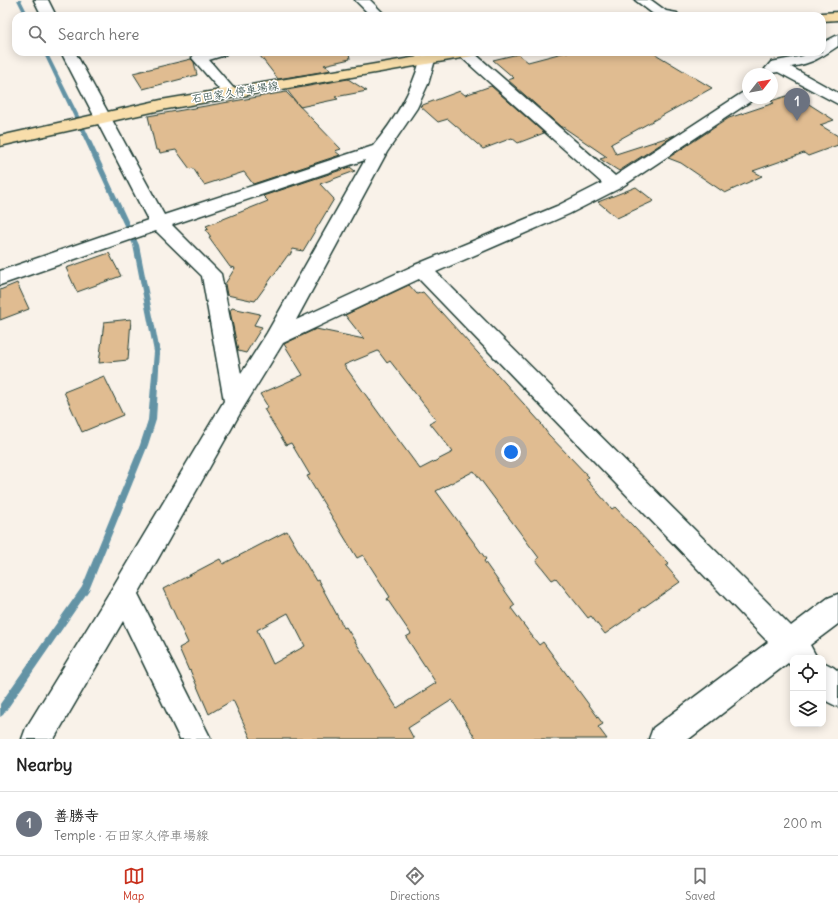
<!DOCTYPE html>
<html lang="en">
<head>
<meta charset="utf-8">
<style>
  :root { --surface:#fff; --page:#f6f6f6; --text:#222; --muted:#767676; --line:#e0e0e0; --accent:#c8321e }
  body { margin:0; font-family:Delius,"Klee One",sans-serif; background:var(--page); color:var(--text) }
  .controls { position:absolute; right:12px; bottom:12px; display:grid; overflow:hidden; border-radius:8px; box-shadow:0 2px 10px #0003 }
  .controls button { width:36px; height:36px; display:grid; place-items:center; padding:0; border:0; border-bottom:1px solid var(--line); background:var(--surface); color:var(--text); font:20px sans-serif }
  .compass { position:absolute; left:742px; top:68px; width:36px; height:36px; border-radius:50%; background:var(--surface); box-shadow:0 2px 10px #0003; rotate:59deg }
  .you { position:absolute; left:511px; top:452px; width:14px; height:14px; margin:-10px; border:3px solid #fff; border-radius:50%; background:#1a73e8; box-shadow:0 0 0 6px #1a73e833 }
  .badge { display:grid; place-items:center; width:26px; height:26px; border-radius:50%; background:var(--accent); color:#fff; font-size:13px; font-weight:700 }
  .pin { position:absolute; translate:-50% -33px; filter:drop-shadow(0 1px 2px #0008) }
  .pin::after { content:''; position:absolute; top:21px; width:14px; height:12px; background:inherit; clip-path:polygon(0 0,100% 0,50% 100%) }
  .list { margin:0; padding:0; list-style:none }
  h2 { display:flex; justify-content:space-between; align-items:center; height:52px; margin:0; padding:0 16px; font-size:17px }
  h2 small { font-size:13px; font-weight:400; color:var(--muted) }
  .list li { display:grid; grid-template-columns:26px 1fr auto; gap:12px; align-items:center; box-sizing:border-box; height:64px; padding:0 16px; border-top:1px solid var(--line) }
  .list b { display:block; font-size:15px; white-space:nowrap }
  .list p { margin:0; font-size:13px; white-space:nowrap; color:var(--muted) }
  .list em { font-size:13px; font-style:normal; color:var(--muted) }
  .icon { flex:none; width:22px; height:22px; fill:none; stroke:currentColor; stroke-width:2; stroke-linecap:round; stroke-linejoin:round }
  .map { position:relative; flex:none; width:838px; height:739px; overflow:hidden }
  .search { position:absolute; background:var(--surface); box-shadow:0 2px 10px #0003; left:12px; right:12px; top:12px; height:44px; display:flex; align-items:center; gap:10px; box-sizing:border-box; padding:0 14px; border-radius:12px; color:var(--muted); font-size:15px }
  .sheet { height:116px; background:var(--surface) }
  nav { display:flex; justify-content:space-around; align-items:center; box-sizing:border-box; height:56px; border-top:1px solid var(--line); background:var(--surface); font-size:11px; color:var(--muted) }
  nav a { display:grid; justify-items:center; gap:2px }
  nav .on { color:var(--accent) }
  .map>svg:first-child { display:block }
</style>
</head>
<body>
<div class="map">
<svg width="838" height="739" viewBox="0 0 838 739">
  <rect width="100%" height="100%" fill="#f9f2e9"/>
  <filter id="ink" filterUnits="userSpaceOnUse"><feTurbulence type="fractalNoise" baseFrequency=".025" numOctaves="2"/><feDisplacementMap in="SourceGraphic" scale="8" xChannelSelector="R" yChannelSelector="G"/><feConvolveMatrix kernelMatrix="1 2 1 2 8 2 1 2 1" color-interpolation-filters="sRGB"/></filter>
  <g filter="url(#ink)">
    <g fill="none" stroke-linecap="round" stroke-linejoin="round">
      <path fill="#6393a5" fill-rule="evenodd" d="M17,0h4l8,16h-4z
        M43,52h4l39,78 53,115 21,107 -4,68 -8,25 -59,145 -86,125 -3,2v-13l82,-117 58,-142 8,-25 6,-68 -21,-107 -53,-115z"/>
    </g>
    <path fill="#e0bc91" stroke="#1f3d34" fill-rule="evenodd" d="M257,52h92l1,7 -26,6 8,5 -54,9z
      M566,52h86l60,36 -101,56 5,10 59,-19 -56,36 -19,-12 7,-2 -44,-30h-2l-53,-47 6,-2 -21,-18 25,-6 10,8z
      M191,59l3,3 3,13 -54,14 -10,-16z
      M348,79l19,12 -32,6 3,2 -38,8 -13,-17z
      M491,86l53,47 -26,10 -6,-5 -29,11 -35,-30 -10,3 -18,-16 40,-15 5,4z
      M286,92l55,57 -6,2 5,4 -87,29 -9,-12 -40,13 -11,-17 -3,1 -14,-19 -16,3 -1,-3h-3l-8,-34z
      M793,94l41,26 -14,5 18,11v9l-30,11 -4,-3 -51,18 9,5 -37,17 -44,-30 -13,-5 61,-40 45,-15 -3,-2z
      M350,167l5,4 -35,13 14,15 -31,52 -10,-2 -3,6h-2l-33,46 -28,-6 -2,-11 10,-16 -5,-1 -21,-29 2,-1 -5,-7 3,-1 -3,-3 62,-25 -5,-5z
      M636,187l18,14 -37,17 -19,-16z
      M109,253l12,23 -44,16 -11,-24z
      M17,283l12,26 -29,11v-30z
      M409,285l8,9 6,-2 119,132h-1l7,10 41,43 -3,2 26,30 3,-2 54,57 -3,2 14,16 -75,52 -14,-18 -3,2 -32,-40 -4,2 -16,-20 3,-2 -65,-87 -38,20 50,68 -2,2 31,44 -4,3 28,37 4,-3 60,82 -5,3 9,12h-131l-24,-39 -44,28 6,11h-163l-18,-39 -24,14 -19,-44 -1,1 -10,-23 9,-5 -25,-54 57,-30 3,5 64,-33 29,50 2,-1 26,48 2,-1 51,81 39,-25 -30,-46 5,-3 -24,-35 3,-2 -27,-42 -6,3 -50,-82 3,-1 -19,-32 -5,2 -22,-36 4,-2 -8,-13 43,-19 -19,-31 32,-15 48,10 -19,-24zM378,351l9,12 3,-2 46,59 -6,3 23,29 -33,17 -26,-35 -50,-69zM288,613l17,33 -32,18 -16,-34z
      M232,308l28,6 -6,11 8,2 -16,26 -8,-2 -8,-40z
      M131,319l-3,41 -29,3 5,-41z
      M104,376l19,39 -41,17 -18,-40z"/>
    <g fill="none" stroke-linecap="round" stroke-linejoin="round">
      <defs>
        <path id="minor" d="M34,0h14l8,16h-14z
          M355,0h15l16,16h-15z
          M635,0h16l15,11 11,2 2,3h-23z
          M838,35v11c-18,12 -25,17 -47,21l47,26v11l-60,-32 -6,1 -5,-1 -2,-3 6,-7 32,-6 6,-4h13v-9z
          M61,52h14l89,163 209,-69c21,-25 38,-53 47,-85l-8,-9h16l7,8 -7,24 -11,24 -30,44 -91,168 119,-55 142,-59 45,-23 -142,-127 -2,-4h15l142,124 127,-83 6,-2v7h6v1l-134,89 -51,26 -133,58 355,354 37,-28 10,-4v30l-28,21 7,13h-24v10l-5,-5 -99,76h-40l4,-11 115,-86 -349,-363 -136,64 -40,65 -105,186 73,145h-31l-57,-118 -69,118h-32l4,-11 88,-143 110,-184 -22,-125 -46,-45 -156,54v-14l148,-51zM365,160l-98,173 -26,41 -20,-100 -49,-49z
          M204,52h23l-2,3 -16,5 26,30 3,3 -3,3h-10l-33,-38 2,-3z
          M823,662l10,5 5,4v36l-10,-5 -5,-4z"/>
        <path id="major" d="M838,12v8l-16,1v-5h-6l6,-3z
          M447,52h33l-2,3 -5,1 -312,54 -161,36v-10l161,-36z"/>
      </defs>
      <use href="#minor" stroke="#1f3d34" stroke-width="3"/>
      <use href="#major" stroke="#1f3d34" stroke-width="3"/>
      <use href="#minor" fill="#fff" fill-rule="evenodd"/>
      <use href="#major" fill="#f8deab" fill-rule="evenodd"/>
    </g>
  </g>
  <g text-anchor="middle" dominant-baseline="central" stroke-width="3" stroke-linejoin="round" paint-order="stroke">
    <g font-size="11" fill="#1f3d34" stroke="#fff">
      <text transform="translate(235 92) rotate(-9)">石田家久停車場線</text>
    </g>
  </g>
</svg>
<div class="controls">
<button><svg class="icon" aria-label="locate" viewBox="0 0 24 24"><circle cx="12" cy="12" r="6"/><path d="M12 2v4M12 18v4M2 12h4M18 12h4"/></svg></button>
<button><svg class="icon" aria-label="layers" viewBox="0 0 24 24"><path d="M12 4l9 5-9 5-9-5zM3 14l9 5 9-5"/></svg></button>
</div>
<svg class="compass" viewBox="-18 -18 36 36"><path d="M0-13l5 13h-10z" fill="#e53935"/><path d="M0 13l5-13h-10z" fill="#767676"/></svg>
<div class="you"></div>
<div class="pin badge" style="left:797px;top:121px;background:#6b7280">1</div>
<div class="search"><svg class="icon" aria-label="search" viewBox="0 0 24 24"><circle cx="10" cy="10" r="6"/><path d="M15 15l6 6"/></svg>Search here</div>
</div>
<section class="sheet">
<h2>Nearby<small></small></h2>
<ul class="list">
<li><span class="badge" style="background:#6b7280">1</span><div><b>善勝寺</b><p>Temple · 石田家久停車場線</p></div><em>200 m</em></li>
</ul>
</section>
<nav>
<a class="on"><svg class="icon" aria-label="map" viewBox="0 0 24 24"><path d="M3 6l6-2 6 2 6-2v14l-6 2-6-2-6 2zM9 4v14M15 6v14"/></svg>Map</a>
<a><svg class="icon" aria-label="directions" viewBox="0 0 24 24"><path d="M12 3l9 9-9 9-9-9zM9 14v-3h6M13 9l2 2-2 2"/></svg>Directions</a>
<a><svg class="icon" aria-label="saved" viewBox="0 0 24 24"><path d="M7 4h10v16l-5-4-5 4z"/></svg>Saved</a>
</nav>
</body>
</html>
